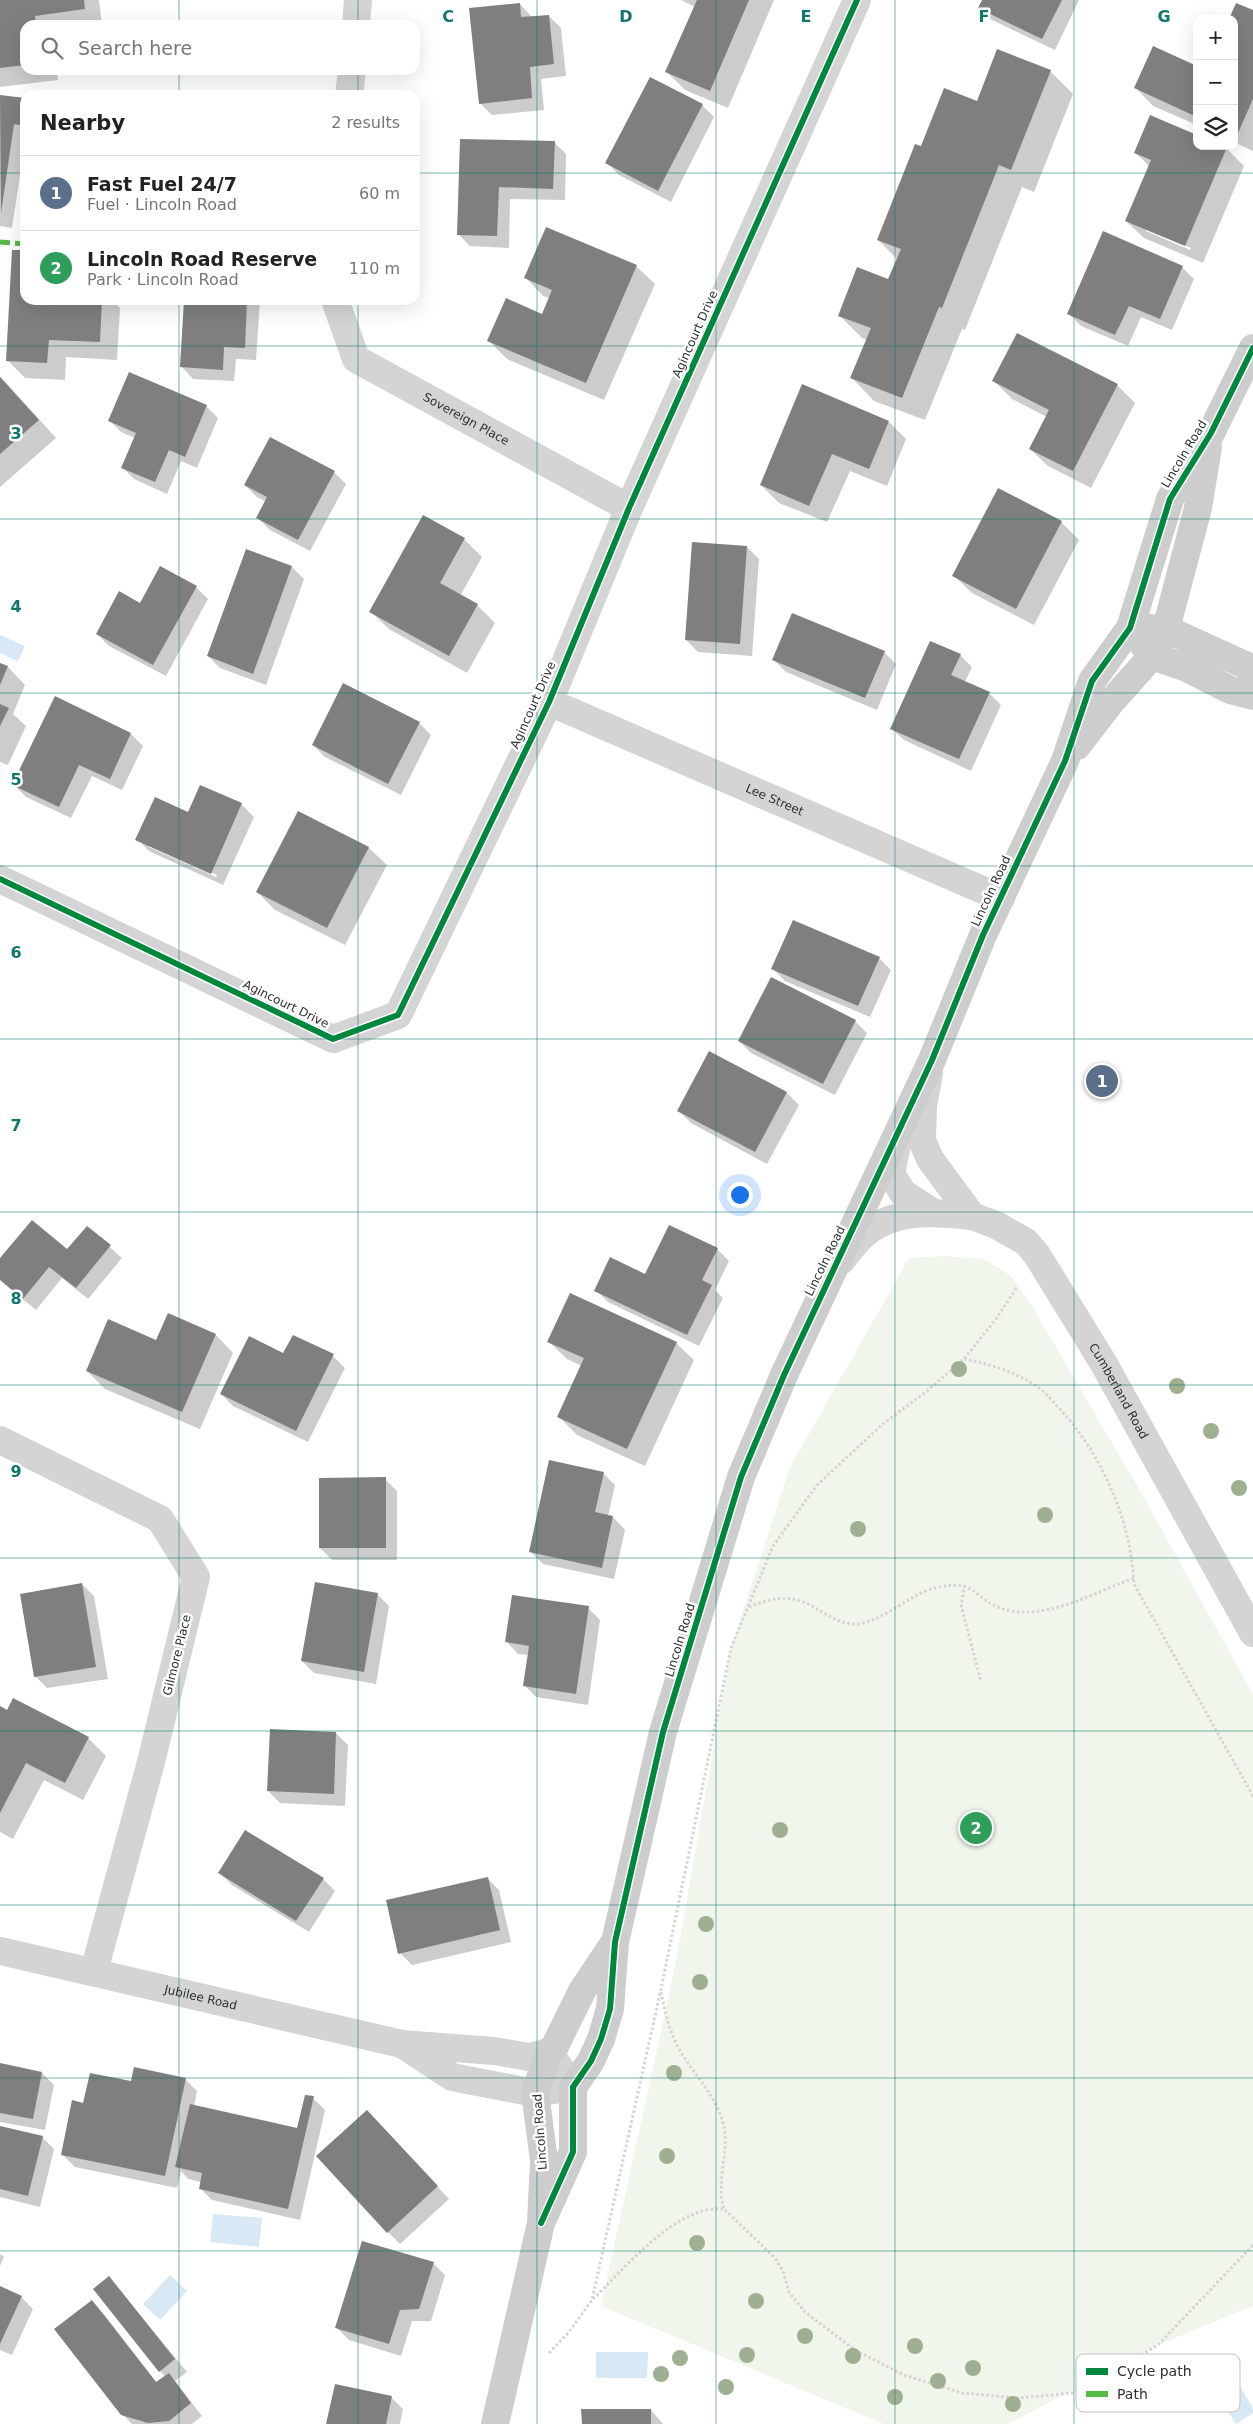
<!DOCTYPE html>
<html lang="en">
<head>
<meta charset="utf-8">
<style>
  :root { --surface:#fff; --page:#f6f6f6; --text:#222; --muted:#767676; --line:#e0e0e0; --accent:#787878 }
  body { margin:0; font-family:"DejaVu Sans",sans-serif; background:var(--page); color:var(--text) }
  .controls { position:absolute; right:15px; top:15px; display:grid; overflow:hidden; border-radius:10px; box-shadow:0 5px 20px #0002 }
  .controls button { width:45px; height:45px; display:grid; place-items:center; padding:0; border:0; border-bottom:1px solid var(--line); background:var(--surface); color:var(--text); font:25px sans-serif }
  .you { position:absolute; left:739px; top:1194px; width:18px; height:18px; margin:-12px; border:4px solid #fff; border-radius:50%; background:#1a73e8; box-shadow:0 0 0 8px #1a73e833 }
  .badge { display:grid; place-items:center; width:32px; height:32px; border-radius:50%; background:var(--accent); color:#fff; font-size:16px; font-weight:700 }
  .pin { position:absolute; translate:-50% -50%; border:2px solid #fff; box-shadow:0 1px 5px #0006 }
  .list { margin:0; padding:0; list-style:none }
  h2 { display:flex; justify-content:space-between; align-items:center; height:65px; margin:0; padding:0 20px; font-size:21px }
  h2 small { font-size:16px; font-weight:400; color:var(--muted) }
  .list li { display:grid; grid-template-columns:32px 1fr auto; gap:15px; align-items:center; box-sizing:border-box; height:75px; padding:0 20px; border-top:1px solid var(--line) }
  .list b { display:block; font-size:19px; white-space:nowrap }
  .list p { margin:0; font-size:16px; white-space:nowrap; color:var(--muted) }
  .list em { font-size:16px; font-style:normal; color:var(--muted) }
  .icon { flex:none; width:28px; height:28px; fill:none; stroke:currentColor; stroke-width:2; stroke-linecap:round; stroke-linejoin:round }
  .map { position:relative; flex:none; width:1253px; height:2424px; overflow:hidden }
  .search { position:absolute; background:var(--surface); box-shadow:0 5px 20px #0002; left:20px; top:20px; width:400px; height:55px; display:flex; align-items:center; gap:12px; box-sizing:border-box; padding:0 18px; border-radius:15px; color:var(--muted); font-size:19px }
  .panel { position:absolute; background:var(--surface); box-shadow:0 5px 20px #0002; left:20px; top:90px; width:400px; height:215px; border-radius:15px }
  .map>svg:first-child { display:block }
</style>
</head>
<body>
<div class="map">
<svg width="1253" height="2424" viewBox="0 0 1253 2424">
  <rect width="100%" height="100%" fill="#fff"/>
  <path fill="#f1f6ec" d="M942,1256l42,3 27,17 18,25 113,193 111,200v612l-95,39 -150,79h-124l-283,-118 75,-344 55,-314 59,-181 119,-209z"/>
  <path fill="#d8e8f4" d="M0,635l25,11 -7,15 -18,-8z
    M213,2214l49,4 -3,29 -49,-5z
    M170,2275l17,16 -27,29 -17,-16z
    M596,2352h52l-1,26h-51z
    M1229,2368l24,40v5l-17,11 -28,-44z"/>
  <path fill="#0003" fill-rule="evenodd" d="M0,0h99l3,25h-77v45h32l1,10 -58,7z
    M681,0h93l-46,108 -43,-18 -18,-18 28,-65z
    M984,0h95l-24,50 -63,-30 -12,-12z
    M520,4l12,13 17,-1 12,12 5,48 -25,3 3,31 -52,5 -12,-12z
    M1253,11v140l-19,-9v-123z
    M1197,67v58l-44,-19 -17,-18z
    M1050,71l23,23 -39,98 -12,-5 -57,143 -3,-1 -37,91 -51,-19 -22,-23 15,-38 -5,-2 -23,-23 50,-34 9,-21 -20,-20 43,-92 57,-45z
    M0,96l25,4v42l-13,86 -12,-2z
    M702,105l12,12 -43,85 -52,-27 -12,-12z
    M461,140l93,2 12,12 -1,46 -55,-1 -1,49 -39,-2 -12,-12z
    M1197,146h24l5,2 18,18 -41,97 -59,-25 -18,-17 23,-55 -14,-14zM1146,229l45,19 -1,2 -44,-19z
    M547,228l90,39 18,17 -51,116 -97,-41 -18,-18 53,-26 8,-17 -7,-2 -17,-18z
    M25,252v48h87l8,8 -3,52 -51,-3 -1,23 -40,-2 -17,-17z
    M1182,267l12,12 -22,51 -31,-13 -13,29 -47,-20 -12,-12z
    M185,300h75l-4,60 -20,-1 -2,22 -41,-2 -12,-13z
    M0,376l56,62 -56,49z
    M994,381l123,4 18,18 -44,85 -43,-22 -18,-17 17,-32 -35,-18z
    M206,406l12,12 -21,50 -16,-7 -14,33 -33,-15 -12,-12 13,-29 -14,-6 -12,-12z
    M889,422l17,17 -19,47 -37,-15 -23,51 -48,-19 -18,-18z
    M334,472l12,12 -36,67 -40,-21 -12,-12 9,-16 -10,-5 -12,-12z
    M1061,522l18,18 -45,85 -62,-32 -18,-17z
    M464,539l18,18 -22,39 17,9 18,18 -28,50 -78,-44 -18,-17z
    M747,547l12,12 -7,97 -54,-4 -12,-12z
    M292,567l12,12 -38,106 -46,-17 -12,-12z
    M196,587l12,12 -42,77 -57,-30 -12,-12 44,-29z
    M884,652l12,12 -19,46 -91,-38 -12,-12z
    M960,655l12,12 -7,15 24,11 12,12 -30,66 -67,-31 -13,-12z
    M0,664l8,3 17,18 -12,29 13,12 -18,39 -8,-3z
    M56,698l75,36 12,12 -21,44 -30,-14 -21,42 -45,-21 -12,-12z
    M419,723l12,12 -30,60 -76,-38 -12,-12z
    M201,786l41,19 12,12 -31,68 -74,-34 -12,-12 52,-25zM149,845l68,30 -1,2 -67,-30z
    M298,812l71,36 18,17 -42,80 -70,-35 -18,-18z
    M879,958l12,12 -21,47 -85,-36 -12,-12z
    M855,1021l12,12 -32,62 -84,-42 -12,-12z
    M710,1052l77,41 12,12 -32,59 -76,-41 -12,-12z
    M670,1226l47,23 12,12 -14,29 8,8 -24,48 -91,-44 -12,-12 49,-14z
    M87,1227l35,31 -34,41 -26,-21 -26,32 -36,-30v-20l67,-9z
    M168,1315l48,20 17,18 -33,76 -95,-40 -18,-18 69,-30z
    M549,1342l127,1 18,17 -49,106 -68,-31 -18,-18 23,-51 -15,-7z
    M284,1355l49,1 12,12 -37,74 -75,-36 -12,-12z
    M603,1473l12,12 -7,31 5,1 12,13 -11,49 -71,-15 -13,-13z
    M385,1479l12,12v69h-65l-12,-12z
    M82,1584l12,12 14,83 -61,9 -12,-12z
    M377,1594l12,12 -13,78 -62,-11 -12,-12z
    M588,1608l12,12 -12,85 -52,-8 -12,-12 5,-30 -11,-1 -12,-13z
    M0,1708l88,30 18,18 -23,44 -39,-20 -31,59 -13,-7z
    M336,1733l12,12 -3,61 -65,-3 -12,-12z
    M220,1873l103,6 12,12 -26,41 -77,-47z
    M487,1878l12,12 12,52 -99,23 -12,-12z
    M0,2065l42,8 12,12 -9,45 -45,-8z
    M185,2079l12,12 -3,15 104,24 15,-32 12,12 -25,110 -88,-20 -12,-12 1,-6 -13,-3 -7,-8 -4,17 -102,-21 -13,-13 22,-50 48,-21z
    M378,2124l71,75 -49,45 -12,-12z
    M0,2127l42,10 12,12 -14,58 -40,-10z
    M0,2254l4,3 -4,9z
    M433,2263l12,12 -14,46h-19l-11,35 -52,-16 -12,-12z
    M109,2277l78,95 -12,9 27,35 -10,8h-60l-10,-10 -30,-112 12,12 53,69 8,-6 -71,-88z
    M0,2287l21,10 12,12 -21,46 -12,-5z
    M391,2397l12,12 -3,15h-73z
    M651,2410l12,14h-80z"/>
  <path fill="#7f7f7f" d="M0,0h84l1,9 -50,7 1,9h-11v40l-25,3z
    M697,0h52l-39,91 -45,-19z
    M982,0h80l-20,39 -64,-31z
    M520,3l1,14 28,-2 5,49 -24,3 2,31 -53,6 -10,-96z
    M1236,3l17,7v89l-16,36 -3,-1v-115h-5z
    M1153,46l44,20v51l-63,-29z
    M997,49l54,21 -40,100 -12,-5 -57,143 -3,-1 -37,91 -52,-20 21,-50 -33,-12 19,-49 31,12 13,-30 -24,-9 38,-96 6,2 23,-58 33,13z
    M650,77l53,27 -45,87 -53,-28z
    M0,95l25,3v28l-11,-2 -13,89z
    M1150,115l47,20v11l30,1 -42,99 -60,-25 26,-61 -17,-7z
    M460,139l95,2 -2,48 -54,-2 -2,49 -40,-1z
    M546,227l91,38 -51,118 -99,-42 19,-43 36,16 10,-24 -28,-12z
    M1103,231l80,35 -23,53 -31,-13 -14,29 -48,-21z
    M12,250h13v50h77l-2,42 -51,-2 -2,23 -41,-2z
    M184,300h63l-2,48 -21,-1 -1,23 -43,-3z
    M1017,333l101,51 -45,87 -44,-22 20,-39 -57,-29z
    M129,372l78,33 -22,52 -16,-7 -14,32 -34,-14 15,-35 -28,-12z
    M0,377l39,43 -39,34z
    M802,384l87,37 -20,48 -37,-15 -23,52 -49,-21z
    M270,437l65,34 -37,69 -42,-22 11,-21 -23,-12z
    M998,488l64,33 -46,88 -64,-33z
    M423,515l42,23 -25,45 38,21 -29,52 -80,-44z
    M692,542l55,4 -7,98 -55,-4z
    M246,549l46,17 -39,108 -46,-18z
    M160,566l37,20 -44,79 -57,-31 23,-43 21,12z
    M792,613l93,38 -20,47 -93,-38z
    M930,641l31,13 -10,21 39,17 -31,67 -69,-30z
    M0,663l8,3 -8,19z
    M343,683l77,39 -32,62 -76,-39z
    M55,696l76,37 -21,46 -31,-14 -20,42 -47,-22z
    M0,704l9,4 -9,18z
    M200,785l42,18 -31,71 -76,-34 20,-43 33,15z
    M298,811l71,36 -42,81 -71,-36z
    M793,920l87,37 -22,49 -87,-37z
    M771,977l85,43 -33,64 -85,-43z
    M709,1051l78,41 -32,60 -78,-41z
    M32,1220l35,29 20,-23 24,19 -35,43 -27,-21 -26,32 -23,-19v-22z
    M669,1225l49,23 -16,32 10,5 -25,50 -93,-44 16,-34 35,17z
    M570,1293l107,49 -50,107 -70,-32 27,-59 -37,-16z
    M168,1313l48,21 -34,78 -96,-41 22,-52 48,21z
    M293,1335l41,19 -38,77 -76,-37 29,-58 34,17z
    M549,1460l55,12 -9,40 18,4 -11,52 -73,-16z
    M386,1477v71h-67v-70z
    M315,1582l63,11 -14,79 -63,-11z
    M82,1583l14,84 -62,10 -14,-83z
    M512,1595l77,11 -13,88 -53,-8 6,-40 -24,-4z
    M13,1698l76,39 -24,46 -39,-20 -26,50v-107l7,4z
    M270,1729l66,3 -2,62 -67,-3z
    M245,1830l79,48 -28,43 -78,-48z
    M488,1877l12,53 -102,24 -12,-54z
    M0,2063l42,9 -9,47 -33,-6z
    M134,2067l52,11 -21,98 -104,-21 11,-55 11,3 7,-30 41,8z
    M305,2095l9,1 -26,113 -89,-20 3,-16 -27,-6 15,-63 107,24z
    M367,2110l71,76 -51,47 -71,-77z
    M0,2126l43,10 -15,60 -28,-7z
    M362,2241l72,21 -15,47 -19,1 -11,34 -54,-16z
    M109,2276l66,83 -16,13 -66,-83z
    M0,2286l22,10 -22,48z
    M92,2300l64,82 13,-9 22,30 -22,18 -21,2 -27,-8 -67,-86z
    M335,2384l57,12 -6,28h-60z
    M581,2409h70v15h-69z"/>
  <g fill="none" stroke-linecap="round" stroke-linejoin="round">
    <path stroke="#d4d4d4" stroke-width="3" stroke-dasharray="2.5 2.5" stroke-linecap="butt" d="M964,1359c27,5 51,13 74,28 7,5 13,12 19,19 44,46 74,114 77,178l119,212
      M965,1585l-4,20 20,77
      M749,1607c19,-8 39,-13 59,-3 15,7 26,18 44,20 27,2 56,-30 83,-36 44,-11 38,14 72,22 40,10 89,-18 127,-32
      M661,1992c4,19 8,38 17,55 14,26 36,45 45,75 8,29 -8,58 1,87
      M593,2299c30,-29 85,-96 131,-90l51,49 8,13 6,21 16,20 50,38 49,25 58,18 57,5 53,-5 23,-10 63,-38 95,-100
      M549,2353l20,-21 23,-32 69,-311 70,-341 42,-102 44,-61 67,-62 43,-32 37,-32 32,-40 21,-32"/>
    <g stroke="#d4d4d4" stroke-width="28">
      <path d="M356,25l2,-25"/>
      <path d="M349,95l3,-25"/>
      <path id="s1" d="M335,300l21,59 273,149"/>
      <path id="s2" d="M549,702l452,196"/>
      <path d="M0,879l333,160 65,-24 151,-313 80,-194 228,-508"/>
      <path id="s3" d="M929,1074l-6,32 -1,34 8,19 42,57 24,9 30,17 11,13 67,109 149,269"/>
      <path d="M898,1139l-7,35 12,19 28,18"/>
      <path d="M841,1261c6,-8 13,-17 20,-24 31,-29 73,-25 111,-21"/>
      <path d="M0,1440l160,79 36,58 -45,185 -57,209"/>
      <path id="s4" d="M0,1951l402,93 92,7 35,6 20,-5 24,35 -38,6 -83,-16 -50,-33"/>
    </g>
    <path stroke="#cdcdcd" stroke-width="28" d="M1149,628l17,1 79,36 8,8
      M1142,643l10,13 35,12 43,22 23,6
      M1077,746l34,-44 41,-46 14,-27 32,-121 10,-61
      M541,2223l32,-71v-65l18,-26 10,-22 9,-30 5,-67 48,-210 78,-255 43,-102 148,-315 51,-125 82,-174 27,-80 38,-53 40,-129 41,-66 42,-85
      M495,2424l46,-201 3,-63 -9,-67 14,-41 6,-6 27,-55 32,-48"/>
    <path stroke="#58b947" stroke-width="5" stroke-dasharray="10 5" stroke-linecap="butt" d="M0,242l25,2"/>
    <defs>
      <path id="cycleway" d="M0,879l333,160 65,-24 151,-313 80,-194 228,-508
        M541,2223l32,-71v-65l18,-26 10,-22 9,-30 5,-67 48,-210 78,-255 43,-102 148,-315 51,-125 82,-174 27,-80 38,-53 40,-129 41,-66 42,-85"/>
    </defs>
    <use href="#cycleway" stroke="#fff" stroke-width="9"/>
    <use href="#cycleway" stroke="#00873e" stroke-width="6"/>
  </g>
  <g fill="#9fb092">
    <circle cx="959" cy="1369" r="8"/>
    <circle cx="1177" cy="1386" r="8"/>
    <circle cx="1211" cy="1431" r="8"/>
    <circle cx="1239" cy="1488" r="8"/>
    <circle cx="1045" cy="1515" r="8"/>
    <circle cx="858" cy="1529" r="8"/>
    <circle cx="780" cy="1830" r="8"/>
    <circle cx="706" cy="1924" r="8"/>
    <circle cx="700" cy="1982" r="8"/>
    <circle cx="674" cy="2073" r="8"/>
    <circle cx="667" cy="2156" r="8"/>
    <circle cx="697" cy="2243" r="8"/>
    <circle cx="756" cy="2301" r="8"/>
    <circle cx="805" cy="2336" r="8"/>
    <circle cx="915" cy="2346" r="8"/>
    <circle cx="747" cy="2355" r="8"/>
    <circle cx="853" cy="2356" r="8"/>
    <circle cx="680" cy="2358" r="8"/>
    <circle cx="973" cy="2368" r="8"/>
    <circle cx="661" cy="2374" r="8"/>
    <circle cx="938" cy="2381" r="8"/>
    <circle cx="726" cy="2387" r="8"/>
    <circle cx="895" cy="2397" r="8"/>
    <circle cx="1013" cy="2404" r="8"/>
  </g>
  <path fill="none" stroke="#0f766e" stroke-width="1" stroke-opacity="0.55" d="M179,0v25M358,0v25M537,0v2424M716,0v2424M895,0v2424M1074,0v2424M179,70v25M358,70v25M0,173h25M415,173h838M179,300v2124M358,300v2124M0,346h1253M0,519h1253M0,693h1253M0,866h1253M0,1039h1253M0,1212h1253M0,1385h1253M0,1558h1253M0,1731h1253M0,1905h1253M0,2078h1253M0,2251h1253"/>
  <g text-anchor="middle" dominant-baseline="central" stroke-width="5" stroke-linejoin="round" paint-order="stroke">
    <g font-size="12" fill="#2f2f2f" stroke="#fff">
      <text transform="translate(695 334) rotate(-66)">Agincourt Drive</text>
      <text stroke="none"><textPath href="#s1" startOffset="188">Sovereign Place</textPath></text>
      <text transform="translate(1184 454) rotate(-59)">Lincoln Road</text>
      <text transform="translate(533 705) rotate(-66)">Agincourt Drive</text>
      <text stroke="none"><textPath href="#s2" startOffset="246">Lee Street</textPath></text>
      <text transform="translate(991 891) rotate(-65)">Lincoln Road</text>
      <text transform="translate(286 1004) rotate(26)">Agincourt Drive</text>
      <text transform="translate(825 1261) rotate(-64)">Lincoln Road</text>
      <text stroke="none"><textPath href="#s3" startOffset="394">Cumberland Road</textPath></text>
      <text transform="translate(680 1640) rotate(-73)">Lincoln Road</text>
      <text transform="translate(177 1655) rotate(-76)">Gilmore Place</text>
      <text stroke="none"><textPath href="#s4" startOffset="206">Jubilee Road</textPath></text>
      <text transform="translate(540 2132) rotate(-94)">Lincoln Road</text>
    </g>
  </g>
  <rect x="1076" y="2354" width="164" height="58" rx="8" fill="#fff" stroke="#c1c1c1" stroke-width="1"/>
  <rect x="1086" y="2368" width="22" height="7" fill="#00873e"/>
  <rect x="1086" y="2391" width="22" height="6" fill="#58b947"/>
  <g font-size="14" fill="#2f2f2f">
    <text x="1117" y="2376">Cycle path</text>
    <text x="1117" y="2399">Path</text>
  </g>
  <g font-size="16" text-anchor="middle" font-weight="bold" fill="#0f766e" stroke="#fff" stroke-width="5" stroke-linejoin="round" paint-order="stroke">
    <text x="448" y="22">C</text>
    <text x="626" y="22">D</text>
    <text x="806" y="22">E</text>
    <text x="984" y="22">F</text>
    <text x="1164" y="22">G</text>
    <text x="16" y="439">3</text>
    <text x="16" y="612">4</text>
    <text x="16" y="785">5</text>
    <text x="16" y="958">6</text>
    <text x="16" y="1131">7</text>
    <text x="16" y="1304">8</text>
    <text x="16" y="1477">9</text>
  </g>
</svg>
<div class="controls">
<button>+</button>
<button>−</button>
<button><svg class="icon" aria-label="layers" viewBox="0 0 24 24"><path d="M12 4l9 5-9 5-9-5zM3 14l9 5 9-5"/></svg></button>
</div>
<div class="you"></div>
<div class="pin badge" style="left:1102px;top:1081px;background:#5c6f8a">1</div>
<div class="pin badge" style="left:976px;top:1828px;background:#2e9e5b">2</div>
<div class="search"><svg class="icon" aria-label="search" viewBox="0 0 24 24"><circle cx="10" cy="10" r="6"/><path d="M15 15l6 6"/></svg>Search here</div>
<section class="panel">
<h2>Nearby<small>2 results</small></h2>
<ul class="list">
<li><span class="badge" style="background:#5c6f8a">1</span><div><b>Fast Fuel 24/7</b><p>Fuel · Lincoln Road</p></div><em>60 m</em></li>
<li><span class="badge" style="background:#2e9e5b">2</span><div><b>Lincoln Road Reserve</b><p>Park · Lincoln Road</p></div><em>110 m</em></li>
</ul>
</section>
</div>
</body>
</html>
